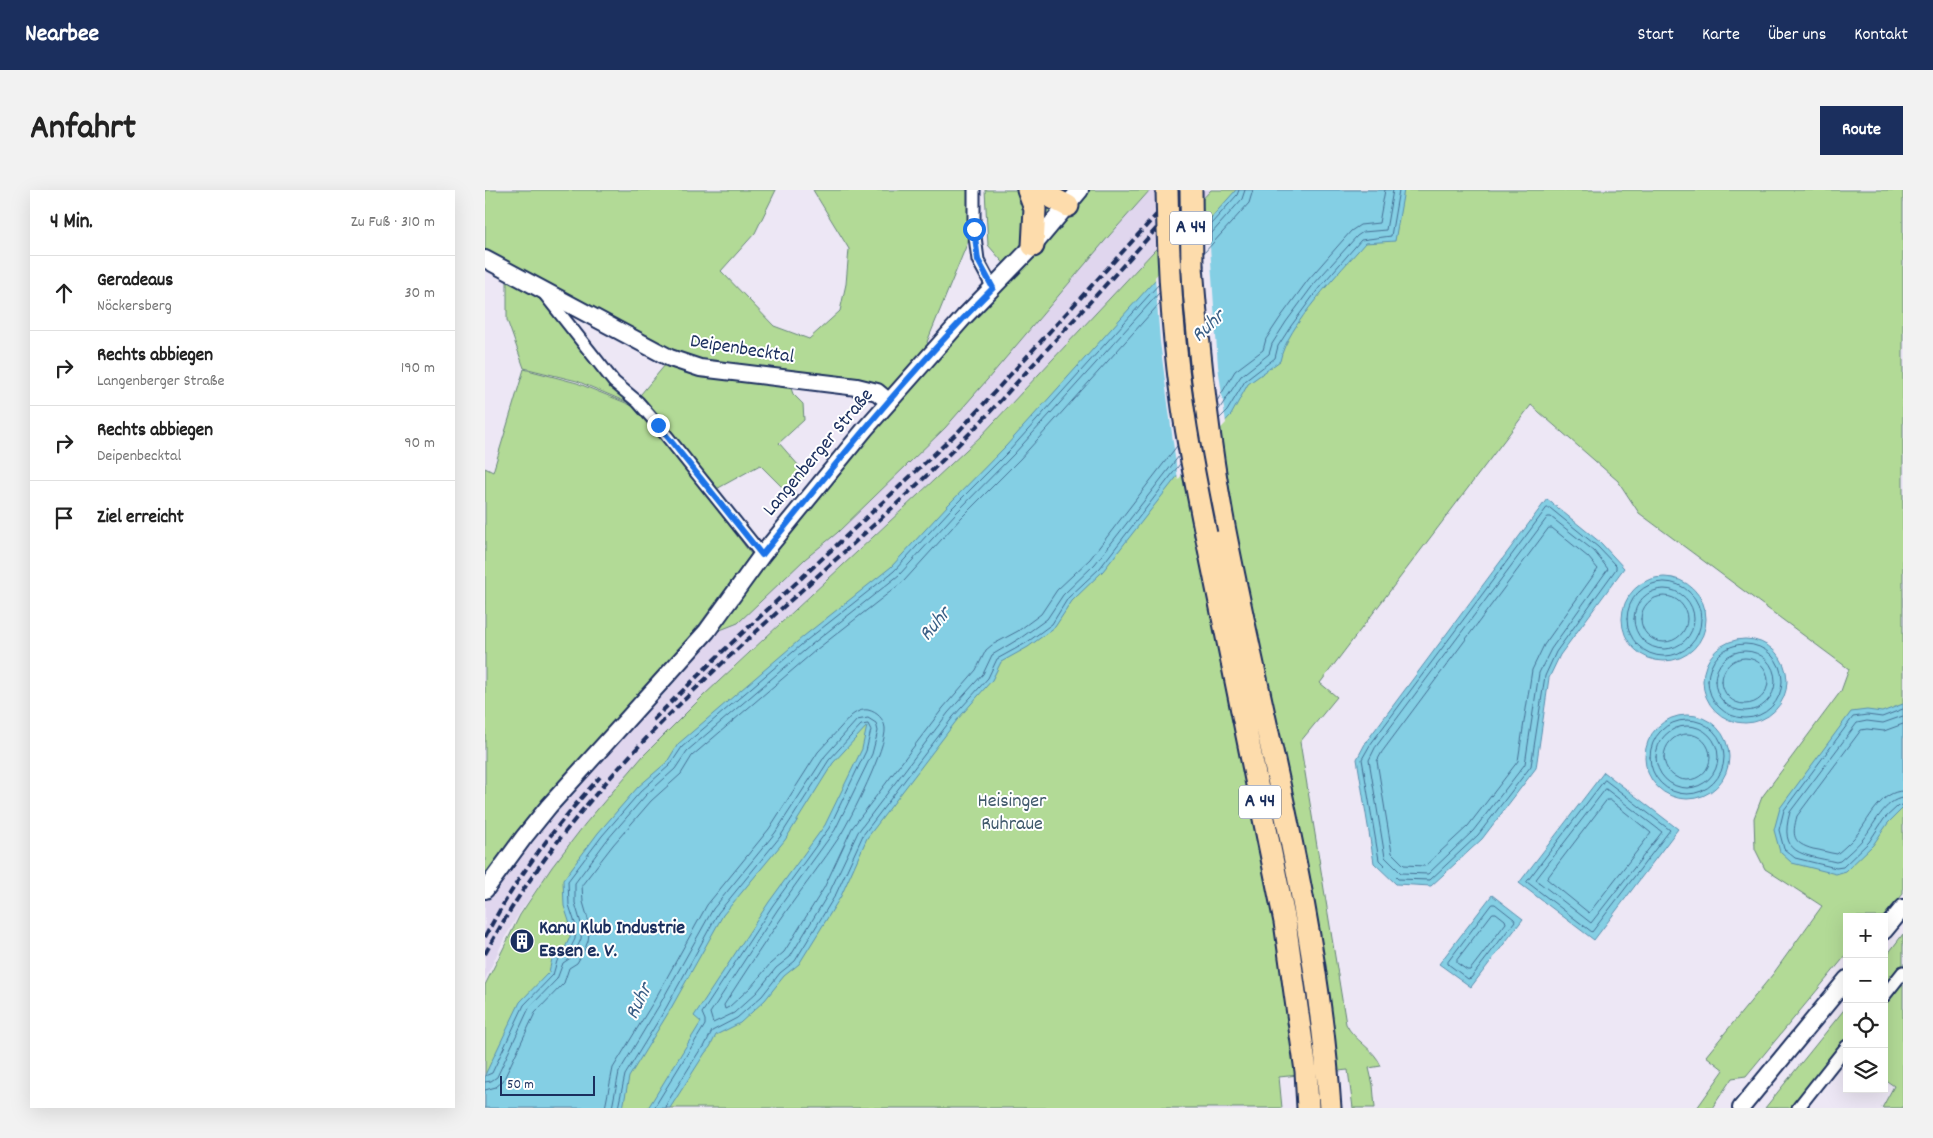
<!DOCTYPE html>
<html lang="de">
<head>
<meta charset="utf-8">
<style>
  :root { --surface:#fff; --page:#f2f2f2; --text:#222; --muted:#767676; --line:#e0e0e0; --accent:#1b2f5e }
  body { margin:0; font-family:Dekko,sans-serif; background:var(--page); color:var(--text) }
  .controls { position:absolute; right:15px; bottom:15px; display:grid; overflow:hidden; border-radius:0px; box-shadow:0 5px 20px #0002 }
  .controls button { width:45px; height:45px; display:grid; place-items:center; padding:0; border:0; border-bottom:1px solid var(--line); background:var(--surface); color:var(--text); font:25px sans-serif }
  .scale { position:absolute; left:15px; bottom:12px; width:95px; box-sizing:border-box; padding-left:5px; border:2px solid #1b2f5e; border-top:0; font-size:14px; line-height:18px; white-space:nowrap; color:#1b2f5e; -webkit-text-stroke:4px #fff; paint-order:stroke }
  .stop { position:absolute; width:15px; height:15px; margin:-11px; border:4px solid #1a73e8; border-radius:50%; background:#fff }
  .stop.end { background:#1a73e8; border-color:#fff; box-shadow:0 1px 5px #0008 }
  .list { margin:0; padding:0; list-style:none }
  h2 { display:flex; justify-content:space-between; align-items:center; height:65px; margin:0; padding:0 20px; font-size:21px }
  h2 small { font-size:16px; font-weight:400; color:var(--muted) }
  .list li { display:grid; grid-template-columns:32px 1fr auto; gap:15px; align-items:center; box-sizing:border-box; height:75px; padding:0 20px; border-top:1px solid var(--line) }
  .list b { display:block; font-size:19px; white-space:nowrap }
  .list p { margin:0; font-size:16px; white-space:nowrap; color:var(--muted) }
  .list em { font-size:16px; font-style:normal; color:var(--muted) }
  .icon { flex:none; width:28px; height:28px; fill:none; stroke:currentColor; stroke-width:2; stroke-linecap:round; stroke-linejoin:round }
  .map { position:relative; flex:none; width:1418px; height:918px; overflow:hidden; border-radius:0px }
  header { display:flex; align-items:center; gap:30px; box-sizing:border-box; height:70px; padding:0 25px; background:var(--accent); color:#fff }
  header strong { font-size:24px }
  nav { display:flex; gap:28px; margin-inline-start:auto; font-size:18px }
  .intro { display:flex; align-items:center; justify-content:space-between; box-sizing:border-box; height:120px; padding:0 30px }
  h1 { margin:0; font-size:35px }
  .button { padding:12px 22px; border-radius:0px; background:var(--accent); color:#fff; font-size:18px; font-weight:700 }
  main { display:flex; gap:30px; padding:0 30px }
  aside { flex:1; background:var(--surface); border-radius:0px; box-shadow:0 5px 20px #0002 }
  .map>svg:first-child { display:block }
</style>
</head>
<body>
<header>
<strong>Nearbee</strong>
<nav><a>Start</a><a>Karte</a><a>Über uns</a><a>Kontakt</a></nav>
</header>
<div class="intro"><h1>Anfahrt</h1><a class="button">Route</a></div>
<main>
<aside>
<h2>4 Min.<small>Zu Fuß · 310 m</small></h2>
<ul class="list">
<li><svg class="icon" aria-label="ahead" viewBox="0 0 24 24"><path d="M12 20V5M6 11l6-6 6 6"/></svg><div><b>Geradeaus</b><p>Nöckersberg</p></div><em>30 m</em></li>
<li><svg class="icon" aria-label="right" viewBox="0 0 24 24"><path d="M7 20v-9h11M14 6l5 5-5 5"/></svg><div><b>Rechts abbiegen</b><p>Langenberger Straße</p></div><em>190 m</em></li>
<li><svg class="icon" aria-label="right" viewBox="0 0 24 24"><path d="M7 20v-9h11M14 6l5 5-5 5"/></svg><div><b>Rechts abbiegen</b><p>Deipenbecktal</p></div><em>90 m</em></li>
<li><svg class="icon" aria-label="arrive" viewBox="0 0 24 24"><path d="M6 21V4h12l-3 4 3 4H6"/></svg><div><b>Ziel erreicht</b></div></li>
</ul>
</aside>
<div class="map">
<svg width="1418" height="918" viewBox="0 0 1418 918">
  <rect width="100%" height="100%" fill="#ede7f5"/>
  <filter id="ink" filterUnits="userSpaceOnUse"><feTurbulence type="fractalNoise" baseFrequency=".02" numOctaves="2"/><feDisplacementMap in="SourceGraphic" scale="10" xChannelSelector="R" yChannelSelector="G"/><feConvolveMatrix kernelMatrix="1 2 1 2 8 2 1 2 1" color-interpolation-filters="sRGB"/></filter>
  <g filter="url(#ink)">
    <path fill="#e0d6ee" d="M665,0h61l-230,246 -246,229 -92,91 -58,68 -33,43 -32,45 -16,27 -19,41v-83l41,-60 184,-203 127,-101 150,-153 122,-144z"/>
    <path fill="#b2da96" stroke="#66847a" d="M0,0h291l-21,43 -34,38 53,55 35,13 31,-28 6,-27 3,-35 -36,-59h155l-1,54 -40,98 6,12 -44,47 -190,-34 -214,-109z
      M500,0h165l-41,46 -122,144 -42,48 -108,105 -32,26 -67,64 -28,11 58,-78 135,-163 112,-117 -27,-31z
      M726,0h692v704l-19,23h-37v37l-101,122 -14,2 -20,30h-15l27,-38 -18,-14 67,-82 49,-68 -57,-37 -10,-20 -1,-31 8,-21 79,-106 8,-22 -210,-156 -21,-32 -87,-76 -211,278 17,14 -37,45 46,282c8,17 28,24 35,42l-12,2 4,17 2,23h-22l-5,-38 -69,7 3,31h-797v-123l35,-70 32,-48 33,-43 58,-68 60,-60 278,-260z
      M22,82l42,23 18,30 78,85 -68,-29 -53,-13 -17,-48z
      M185,169l118,21 5,14 10,10 1,16 -25,23 27,31 -19,18 -27,-27 -47,26 -77,-91z
      M39,179l53,14 71,29 58,83 45,59 -52,71 -126,150 -88,111v-418l8,4z
      M1418,744v174h-21l12,-22 -10,-7v-120z
      M1362,816v43l-52,59h-30z"/>
    <path fill="#84cfe4" stroke="#5a8fae" d="M751,0h168l-9,51 -30,2c-25,29 -78,82 -85,118l-32,23 -17,31 -34,36 -94,120 -31,30 -17,26 -27,20 -27,15 -9,18 -35,40 -90,118 -26,58 -42,68 -15,12 -19,24 -25,23 -24,12 -6,12 -5,6 -35,55h-22l53,-86 -7,-6 75,-114 56,-77 37,-76 5,-23 -34,37 -48,77 -62,75 -53,95 -41,67 -6,31h-138v-33l35,-73 29,-30 3,-13 7,-9h5l6,-13 1,-10 -7,-21 -1,-26 35,-47 40,-46 29,-25 11,-18 126,-108 87,-69 57,-62 58,-59z
      M1062,309l54,44 23,25 -64,87 -11,23 -13,90 -54,71 -51,47 -35,-2 -22,-21 -17,-104 9,-17z
      M1137 429a42 42 0 1 1 84 0a42 42 0 1 1-84 0Z
      M1218 491a42 42 0 1 1 84 0a42 42 0 1 1-84 0Z
      M1418,514v104l-15,15 -15,22 -27,26 -10,3 -44,-11 -12,-11 -6,-22 6,-22 71,-96 16,-2 15,2z
      M1160 567a42 42 0 1 1 84 0a42 42 0 1 1-84 0Z
      M1119,582l74,57 -84,111 -75,-57z
      M1007,705l31,24 -52,68 -32,-23z"/>
    <path fill="#ede7f5" d="M723,26l10,150 8,57 -27,29 -21,28 -18,-138 -5,-65z"/>
    <g fill="none" stroke-linecap="round" stroke-linejoin="round">
      <path stroke="#456f94" stroke-width="1" d="M718,43l34,-38 2,-5
        M719,52l38,-43 3,-9
        M719,63l45,-50 4,-13
        M732,211l18,-30 28,-21 3,-11 14,-21 28,-38 43,-49 9,-6 19,-2 6,-33
        M733,221l23,-35 28,-22 3,-10 14,-22 28,-38 43,-48 6,-4 23,-2 7,-40
        M734,229l8,-8 18,-30 30,-23 3,-12 13,-20 28,-38 42,-48 30,-4 8,-46
        M1062,318h3l48,39 18,19v3l-60,83 -11,24 -14,90 -53,69 -48,45 -32,-1 -19,-19 -17,-101 8,-14z
        M1063,327h3l43,34 14,18 -57,80 -12,24 -14,91 -52,67 -45,43 -27,-1 -16,-16 -16,-97 6,-12z
        M1064,338h3l36,29 10,12 -54,76 -12,25 -14,91 -50,65 -43,40 -21,-1 -12,-12 -15,-92 5,-9z
        M1142 429a37 37 0 1 1 74 0a37 37 0 1 1-74 0Z
        M1149 429a30 30 0 1 1 60 0a30 30 0 1 1-60 0Z
        M1156 429a23 23 0 1 1 46 0a23 23 0 1 1-46 0Z
        M1223 491a37 37 0 1 1 74 0a37 37 0 1 1-74 0Z
        M1230 491a30 30 0 1 1 60 0a30 30 0 1 1-60 0Z
        M1237 491a23 23 0 1 1 46 0a23 23 0 1 1-46 0Z
        M1418,519l-21,8 -15,-2 -14,2 -69,93 -5,20 5,19 11,9 41,10 7,-1 26,-25 15,-23 14,-13 5,-1
        M1418,526l-20,7 -16,-2 -10,2 -67,89c-12,43 12,42 46,50l4,-1c8,-7 16,-14 23,-22 10,-12 22,-40 40,-41
        M1165 567a37 37 0 1 1 74 0a37 37 0 1 1-74 0Z
        M1418,534l-19,7 -17,-2 -6,1 -64,86c-5,19 -5,27 16,33 8,1 16,4 24,5 8,-7 16,-14 22,-22 11,-15 23,-41 44,-41
        M1171 567a31 31 0 1 1 62 0a31 31 0 1 1-62 0Z
        M1179 567a23 23 0 1 1 46 0a23 23 0 1 1-46 0Z
        M1120,590l65,50 -78,102 -65,-50z
        M1121,599l56,43 -71,91 -55,-43z
        M1122,610h3l41,33 -62,80 -42,-34z
        M1007,714h3l19,15 1,2 -44,57 -3,1 -20,-15v-2z
        M1008,723h3l9,7 1,3 -36,47h-3l-10,-7v-3z
        M0,886l7,-3 32,-68 29,-30 4,-14 4,-5 7,-3 7,-14 1,-13 -7,-21 -1,-24 34,-45 39,-45 29,-26 12,-18 125,-107 87,-69 57,-62 59,-59 149,-166
        M0,892l6,-1 6,-4 32,-69 28,-29 6,-16 9,-6 5,-9 4,-9 1,-12 -7,-24v-20l32,-43 39,-45 29,-26 12,-18 124,-106 88,-70 57,-62 58,-59 145,-161
        M0,900l11,-3 7,-6 32,-68 29,-30 5,-15 8,-5 7,-12 4,-10 2,-15 -7,-24 -1,-17 31,-40 38,-44 30,-27 11,-18 124,-106 88,-69 57,-63 59,-59 140,-156
        M120,918l8,-40 41,-67 53,-96 62,-76 49,-77 33,-36c5,-4 11,-7 17,-6 9,2 16,9 17,18 2,19 -34,90 -45,108 -17,26 -37,51 -55,77 -21,30 -41,61 -61,92l1,4 4,-2 22,-20 19,-23 14,-12 40,-64 28,-60 91,-120 33,-38 10,-20 6,-5 26,-14 23,-17 16,-24 33,-31 87,-113
        M127,918l7,-36 41,-68 53,-95 62,-76 50,-77 32,-36 11,-2 8,5 2,8 -6,23 -37,76 -57,79 -68,104 3,10 21,-10 23,-21 19,-24 14,-11 40,-66 28,-59 90,-119 35,-39 9,-19 30,-18 25,-18 16,-24 32,-31 84,-108
        M133,918l7,-33 41,-67 52,-95 62,-76 49,-77 32,-35 7,-1 3,6 -5,21 -37,77 -56,77 -71,108 3,7v5l-51,83
        M181,918l1,-5 33,-53 4,-3 8,-16 25,-13 25,-22 18,-23 15,-12 41,-67 27,-59 90,-118 35,-39 9,-19 29,-16 26,-19 16,-26 32,-30 80,-104"/>
      <defs>
        <path id="street" d="M489,0v39l4,31 15,28
          M58,102l71,90 24,20 20,23 104,130
          M1399,806l19,-24
          M1313,918l49,-62"/>
        <path id="secondary" d="M0,69l185,99 30,10 157,19 20,5 12,10
          M0,700l39,-53 25,-31 158,-175 55,-76 103,-126 99,-112 69,-71 47,-56
          M1399,741l19,-23
          M1256,918l106,-129"/>
        <path id="highway" d="M543,0l7,19 -2,37
          M552,0l31,16
          M707,77c7,87 16,174 32,259 37,194 93,385 106,582
          M721,344l79,388 21,149 2,37"/>
      </defs>
      <use href="#street" stroke="#1b2f5e" stroke-width="15"/>
      <use href="#secondary" stroke="#1b2f5e" stroke-width="20"/>
      <use href="#highway" stroke="#1b2f5e" stroke-width="25"/>
      <use href="#street" stroke="#fff" stroke-width="11"/>
      <use href="#secondary" stroke="#fff" stroke-width="16"/>
      <use href="#highway" stroke="#fddcac" stroke-width="21"/>
      <path stroke="#1b2f5e" stroke-width="4" stroke-dasharray="8 4" stroke-linecap="butt" d="M168,530l69,-68 236,-220 221,-242
        M0,747c30,-58 71,-112 115,-160
        M0,764c113,-211 314,-349 480,-516 26,-26 50,-54 75,-81 50,-55 101,-111 151,-167"/>
      <defs>
        <path id="highway-bridge" d="M682,0c1,59 4,120 11,179 6,55 17,110 28,165
          M706,0l1,77"/>
      </defs>
      <use href="#highway-bridge" stroke="#1b2f5e" stroke-width="25" stroke-linecap="butt"/>
      <use href="#highway-bridge" stroke="#fddcac" stroke-width="21"/>
    </g>
  </g>
  <g fill="none" stroke-linecap="round" stroke-linejoin="round" filter="url(#ink)">
    <path stroke="#1a73e8" stroke-width="6" d="M173,235l104,130c74,-92 148,-184 231,-267l-15,-28 -4,-31"/>
  </g>
  <defs>
    <symbol id="building-disc" viewBox="-11 -11 22 22"><circle r="9.5" fill="#1b2f5e" stroke="#fff"/><path d="M-4-6H4V6H1V3H-1V6H-4ZM-2.5-4.3h1.7v1.8h-1.7ZM.8-4.3h1.7v1.8H.8ZM-2.5-1h1.7V.8h-1.7ZM.8-1h1.7V.8H.8Z" fill="#fff"/></symbol>
  </defs>
  <g fill-rule="evenodd">
    <use href="#building-disc" x="23" y="737" width="28" height="28"/>
  </g>
  <g text-anchor="middle" dominant-baseline="central" stroke-width="4" stroke-linejoin="round" paint-order="stroke">
    <g fill="#fff" stroke="#5f6d8e" stroke-width="1">
      <rect x="685" y="21.5" width="42" height="33" rx="4"/>
      <rect x="754" y="595.5" width="42" height="33" rx="4"/>
    </g>
    <g font-size="19" font-weight="bold" fill="#1b2f5e">
      <text x="706" y="38">A 44</text>
      <text x="775" y="612">A 44</text>
    </g>
    <g font-size="20" fill="#1b2f5e" stroke="#fff">
      <text transform="translate(257 160) rotate(9)">Deipenbecktal</text>
      <text transform="translate(334 263) rotate(-50)">Langenberger Straße</text>
    </g>
    <g font-size="20" fill="#415a6c" stroke="#fff">
      <text x="527" y="612">Heisinger<tspan x="527" dy="23">Ruhraue</tspan></text>
    </g>
    <g font-size="20" font-weight="bold" fill="#1b2f5e" stroke="#fff" text-anchor="start">
      <text x="54" y="739">Kanu Klub Industrie<tspan x="54" dy="23">Essen e. V.</tspan></text>
    </g>
    <g font-size="21" font-style="italic" fill="#3a5f86" stroke="#fff">
      <text transform="translate(724 137) rotate(-43)">Ruhr</text>
      <text transform="translate(451 435) rotate(-50)">Ruhr</text>
      <text transform="translate(155 812) rotate(-64)">Ruhr</text>
    </g>
  </g>
</svg>
<div class="controls">
<button>+</button>
<button>−</button>
<button><svg class="icon" aria-label="locate" viewBox="0 0 24 24"><circle cx="12" cy="12" r="6"/><path d="M12 2v4M12 18v4M2 12h4M18 12h4"/></svg></button>
<button><svg class="icon" aria-label="layers" viewBox="0 0 24 24"><path d="M12 4l9 5-9 5-9-5zM3 14l9 5 9-5"/></svg></button>
</div>
<div class="scale">50 m</div>
<div class="stop" style="left:489px;top:39px"></div>
<div class="stop end" style="left:173px;top:235px"></div>
</div>
</main>
</body>
</html>
